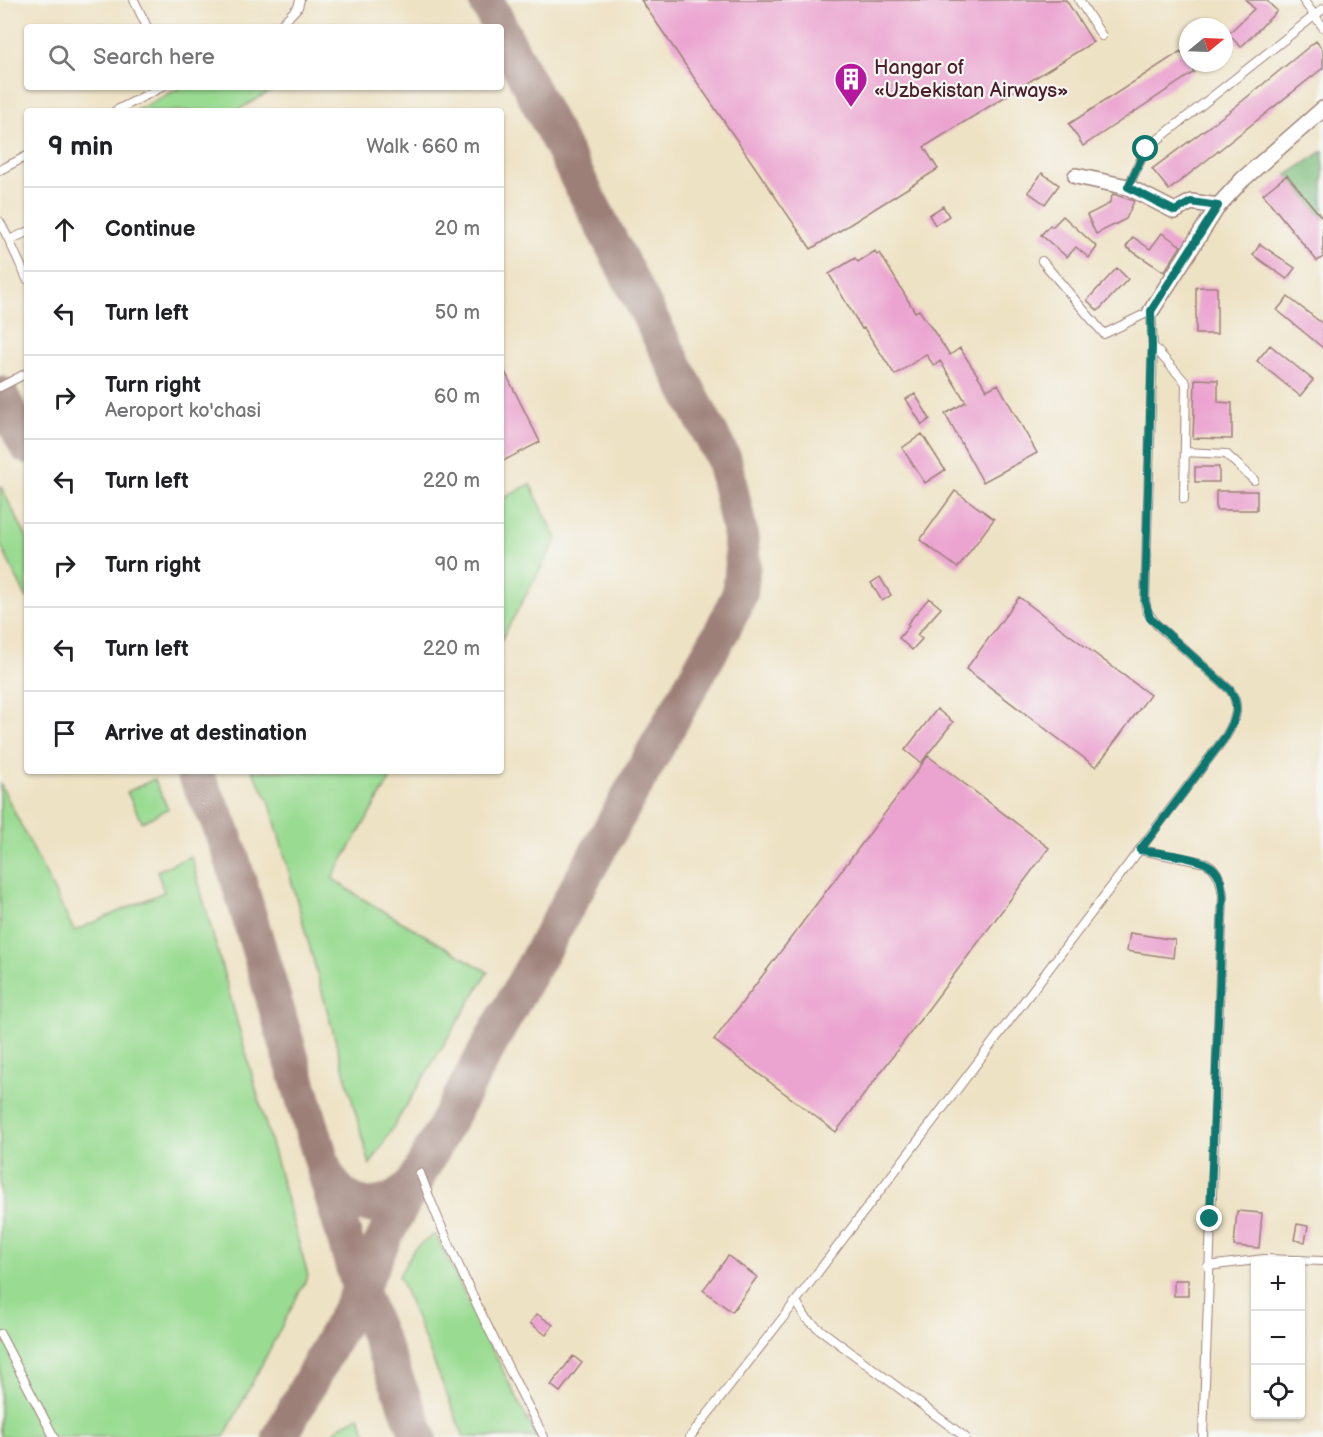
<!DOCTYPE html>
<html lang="en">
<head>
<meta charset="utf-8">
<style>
  :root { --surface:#fff; --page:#f6f6f6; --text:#202124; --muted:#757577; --line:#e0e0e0 }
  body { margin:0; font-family:"Balsamiq Sans",sans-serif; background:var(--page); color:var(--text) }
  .controls { position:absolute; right:18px; bottom:18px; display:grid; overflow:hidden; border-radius:6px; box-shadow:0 2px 4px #0004 }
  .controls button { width:54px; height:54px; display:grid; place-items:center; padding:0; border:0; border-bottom:2px solid var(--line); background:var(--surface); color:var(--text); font:30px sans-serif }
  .compass { position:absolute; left:1179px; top:18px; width:54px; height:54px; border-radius:50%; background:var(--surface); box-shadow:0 2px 4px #0004; rotate:71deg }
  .stop { position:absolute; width:18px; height:18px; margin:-14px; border:4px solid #0f766e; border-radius:50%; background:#fff }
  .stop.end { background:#0f766e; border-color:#fff; box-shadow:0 2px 6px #0008 }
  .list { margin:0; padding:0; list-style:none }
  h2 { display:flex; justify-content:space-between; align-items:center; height:78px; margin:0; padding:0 24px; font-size:26px }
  h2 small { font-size:20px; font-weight:400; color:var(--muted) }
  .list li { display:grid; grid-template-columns:39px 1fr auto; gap:18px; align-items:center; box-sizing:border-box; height:84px; padding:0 24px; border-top:2px solid var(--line) }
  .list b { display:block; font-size:22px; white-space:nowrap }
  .list p { margin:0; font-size:20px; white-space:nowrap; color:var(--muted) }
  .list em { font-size:20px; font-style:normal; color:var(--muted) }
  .icon { flex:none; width:33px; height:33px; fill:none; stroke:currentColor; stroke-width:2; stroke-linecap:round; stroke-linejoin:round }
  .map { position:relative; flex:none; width:1323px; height:1437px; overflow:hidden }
  .search { position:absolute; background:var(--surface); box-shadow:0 2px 4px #0004; left:24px; top:24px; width:480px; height:66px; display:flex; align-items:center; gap:15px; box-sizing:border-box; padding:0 21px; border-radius:6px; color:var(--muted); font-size:22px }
  .panel { position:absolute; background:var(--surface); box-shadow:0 2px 4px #0004; left:24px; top:108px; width:480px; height:666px; border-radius:6px }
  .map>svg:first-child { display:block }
</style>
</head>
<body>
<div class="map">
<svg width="1323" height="1437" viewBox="0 0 1323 1437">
  <rect width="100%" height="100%" fill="#f6f6f2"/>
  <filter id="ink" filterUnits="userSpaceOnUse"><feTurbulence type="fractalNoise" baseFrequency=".0167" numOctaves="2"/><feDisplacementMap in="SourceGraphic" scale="12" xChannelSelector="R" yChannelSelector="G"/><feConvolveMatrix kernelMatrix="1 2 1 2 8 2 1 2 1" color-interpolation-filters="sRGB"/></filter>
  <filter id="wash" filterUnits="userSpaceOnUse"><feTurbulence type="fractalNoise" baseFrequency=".008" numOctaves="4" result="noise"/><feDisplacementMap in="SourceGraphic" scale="24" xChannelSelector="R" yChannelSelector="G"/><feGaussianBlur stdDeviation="1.35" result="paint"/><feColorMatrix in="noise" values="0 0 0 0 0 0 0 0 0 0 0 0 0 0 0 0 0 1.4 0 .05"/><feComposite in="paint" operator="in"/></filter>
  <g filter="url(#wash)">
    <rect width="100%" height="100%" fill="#eee2c4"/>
    <path fill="#9adb92" stroke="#727d5e" stroke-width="1.5" d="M182,87h96l-42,24h-101z
      M530,484l27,55 -56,101v-140z
      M0,485l27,53v61l-27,-55z
      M252,771h143l-63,107 29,20 127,74 -118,193 -101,-365z
      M154,779l14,30 -26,13 -15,-30z
      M0,783l74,148 90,-39 -7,-21 34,-15 117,420 -84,161h-224z
      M435,1234l101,203h-72l-65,-161 15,-27z
      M359,1416l9,21h-38l10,-11z"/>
    <path fill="#7bbb7c" stroke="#626d54" stroke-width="1.5" d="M1323,151v68l-36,-44z"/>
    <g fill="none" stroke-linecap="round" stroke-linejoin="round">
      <path stroke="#9c8078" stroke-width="36" d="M486,0l14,27
        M0,394l27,52
        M193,771l24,47 13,34 130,438 59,147
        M327,1175c21,38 58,39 87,8
        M280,1437l80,-147 26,-56 112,-205 225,-400 17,-36 3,-30 -3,-30 -16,-73 -223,-430"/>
    </g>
    <g id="blocks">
      <path fill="#eba4d0" d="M641,0h425l27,42 -169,105 14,22 -127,80z
        M1246,0h20l11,11 -36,36 -13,-13 26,-25z
        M1316,41l7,9v18l-154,122 -17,-21 78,-58z
        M1181,51l13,21 -111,74 -14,-22z
        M1042,173l17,12 -14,19 -17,-12z
        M1287,175l36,44v38l-6,4 -54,-67z
        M1113,194l21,7 -8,18 -30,15 -9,-19 22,-11z
        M943,206l6,10 -14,9 -6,-10z
        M1063,216l34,31 -8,11 -13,-11 -9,10 -26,-22 9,-10 2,2z
        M1162,233l19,13 -17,26 -38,-25 7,-10 17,12z
        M1260,244l35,24 -8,11 -34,-24z
        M875,251l2,4 3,-2 35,59 4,-2 31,45 10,-7 27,42 11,-6 39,69 -54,29 -38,-68 21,-12 -26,-41 -6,5 -8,-12 -31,21 -31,-47 -2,1 -33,-55 26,-16 3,4z
        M1117,268l11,11 -30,32 -11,-11z
        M1196,287h21v47h-21z
        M1288,297l35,27v24l-46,-38z
        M1270,345l43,35 -13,16 -43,-35z
        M501,364l39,78 -39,20z
        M1195,379l23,1v22l14,1v36l-39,-1z
        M915,394l15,25 -8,6 -16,-26z
        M922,434l23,36 -20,13 -23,-35z
        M1195,467h24v15h-24z
        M955,491l39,28 -36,49 -38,-28z
        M1216,491h41v19h-41z
        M880,577l11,18 -9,6 -11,-18z
        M1019,597l131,98 -54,72 -130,-98z
        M929,598l12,10 -24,27 5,4 -10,11 -13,-12 10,-12 -2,-2z
        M937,709l16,13 -32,41 -16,-13z
        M928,756l121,92 -213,284 -122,-92z
        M1130,933l45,7 -2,18 -46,-7z
        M1237,1211l25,2 -3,35 -25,-2z
        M1297,1224l11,2 -3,16 -11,-2z
        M728,1256l29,21 -25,35 -29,-22z
        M1174,1280h14v16h-14z
        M537,1314l16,11 -7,10 -16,-12z
        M573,1356l9,7 -22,29 -9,-7z"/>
    </g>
  </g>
  <g filter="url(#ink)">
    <use href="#blocks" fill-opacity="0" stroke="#9c8078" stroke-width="1.5"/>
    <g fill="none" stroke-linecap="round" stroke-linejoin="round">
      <defs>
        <path id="service" d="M134,0l13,27
          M1079,0l23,36
          M1303,0l20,27
          M279,27l19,-20 2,-7
          M115,111l47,-24
          M0,170l27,-14
          M1128,187l18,-38 177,-140
          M0,222l9,18 18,-8
          M9,240l18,39
          M1153,346l33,37 -2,116
          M0,387l27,-14
          M1185,452l41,2 28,26
          M1140,850l66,13c13,7 15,19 17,33l-20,541
          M420,1173c34,91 79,177 124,264
          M1208,1266l56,-7 59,2
          M796,1301l10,17 12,10 147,109
          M0,1334l54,103
          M690,1437l106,-136 430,-565c10,-17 15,-30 4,-46l-74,-66 -9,-13 -2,-10 8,-255 -2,-35 -47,23 -62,-73"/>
        <path id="minor" d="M1076,176l52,11 47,24 16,-9 27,4
          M1151,311l67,-105 24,-26 81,-71"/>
      </defs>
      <use href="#service" stroke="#9c8078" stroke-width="10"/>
      <use href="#minor" stroke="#9c8078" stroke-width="18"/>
      <use href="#service" stroke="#fff" stroke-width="8"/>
      <use href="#minor" stroke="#fff" stroke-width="15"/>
    </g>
  </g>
  <g fill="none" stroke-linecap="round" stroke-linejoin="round" filter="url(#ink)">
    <path stroke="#0f766e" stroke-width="8" d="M1146,149l-18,38 47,24 16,-9 27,4 -67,105 1,35 -7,255 5,17 80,72c11,16 6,29 -4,46l-86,114c16,3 64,7 74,19 7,7 8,18 9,27l-13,323"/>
  </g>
  <defs>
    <symbol id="building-pin" viewBox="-11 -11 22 30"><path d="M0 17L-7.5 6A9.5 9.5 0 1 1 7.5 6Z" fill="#b5179e" stroke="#f6f6f2"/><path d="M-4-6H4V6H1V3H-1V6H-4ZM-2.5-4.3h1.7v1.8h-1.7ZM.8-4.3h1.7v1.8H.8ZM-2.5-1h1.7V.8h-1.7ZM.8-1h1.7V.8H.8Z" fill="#fff"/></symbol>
  </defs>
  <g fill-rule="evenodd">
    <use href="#building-pin" x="832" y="60" width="38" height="52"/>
  </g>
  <g text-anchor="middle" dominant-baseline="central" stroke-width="4.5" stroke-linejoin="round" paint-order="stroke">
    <g font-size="20" fill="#4a1f2b" stroke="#f6f6f2" text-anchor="start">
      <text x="874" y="68">Hangar of<tspan x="874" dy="23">«Uzbekistan Airways»</tspan></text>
    </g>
  </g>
</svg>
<div class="controls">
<button>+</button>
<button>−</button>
<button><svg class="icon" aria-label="locate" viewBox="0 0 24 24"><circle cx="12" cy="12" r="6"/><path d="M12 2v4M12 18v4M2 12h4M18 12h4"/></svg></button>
</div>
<svg class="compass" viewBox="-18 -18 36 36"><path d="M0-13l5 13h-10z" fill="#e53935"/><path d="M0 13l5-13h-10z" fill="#757577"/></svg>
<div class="stop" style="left:1146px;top:149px"></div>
<div class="stop end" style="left:1210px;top:1219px"></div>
<div class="search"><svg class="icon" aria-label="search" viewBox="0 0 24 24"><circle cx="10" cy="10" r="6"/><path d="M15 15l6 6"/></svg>Search here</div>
<section class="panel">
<h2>9 min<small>Walk · 660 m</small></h2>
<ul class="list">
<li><svg class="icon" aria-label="ahead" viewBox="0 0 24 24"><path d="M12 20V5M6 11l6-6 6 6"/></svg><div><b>Continue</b></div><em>20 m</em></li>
<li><svg class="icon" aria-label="left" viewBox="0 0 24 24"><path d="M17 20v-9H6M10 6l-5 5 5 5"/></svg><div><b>Turn left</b></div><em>50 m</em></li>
<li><svg class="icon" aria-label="right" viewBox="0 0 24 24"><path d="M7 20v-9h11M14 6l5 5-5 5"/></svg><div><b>Turn right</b><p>Aeroport ko'chasi</p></div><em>60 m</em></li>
<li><svg class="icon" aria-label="left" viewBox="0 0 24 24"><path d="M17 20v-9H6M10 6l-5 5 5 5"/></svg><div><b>Turn left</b></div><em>220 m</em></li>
<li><svg class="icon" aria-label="right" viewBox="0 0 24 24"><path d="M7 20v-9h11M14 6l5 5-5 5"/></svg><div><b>Turn right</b></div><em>90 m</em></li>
<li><svg class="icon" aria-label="left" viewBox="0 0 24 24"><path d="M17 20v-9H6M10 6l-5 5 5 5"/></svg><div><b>Turn left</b></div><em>220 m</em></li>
<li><svg class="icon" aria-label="arrive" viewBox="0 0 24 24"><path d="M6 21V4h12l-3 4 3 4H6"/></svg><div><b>Arrive at destination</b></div></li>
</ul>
</section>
</div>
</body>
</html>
